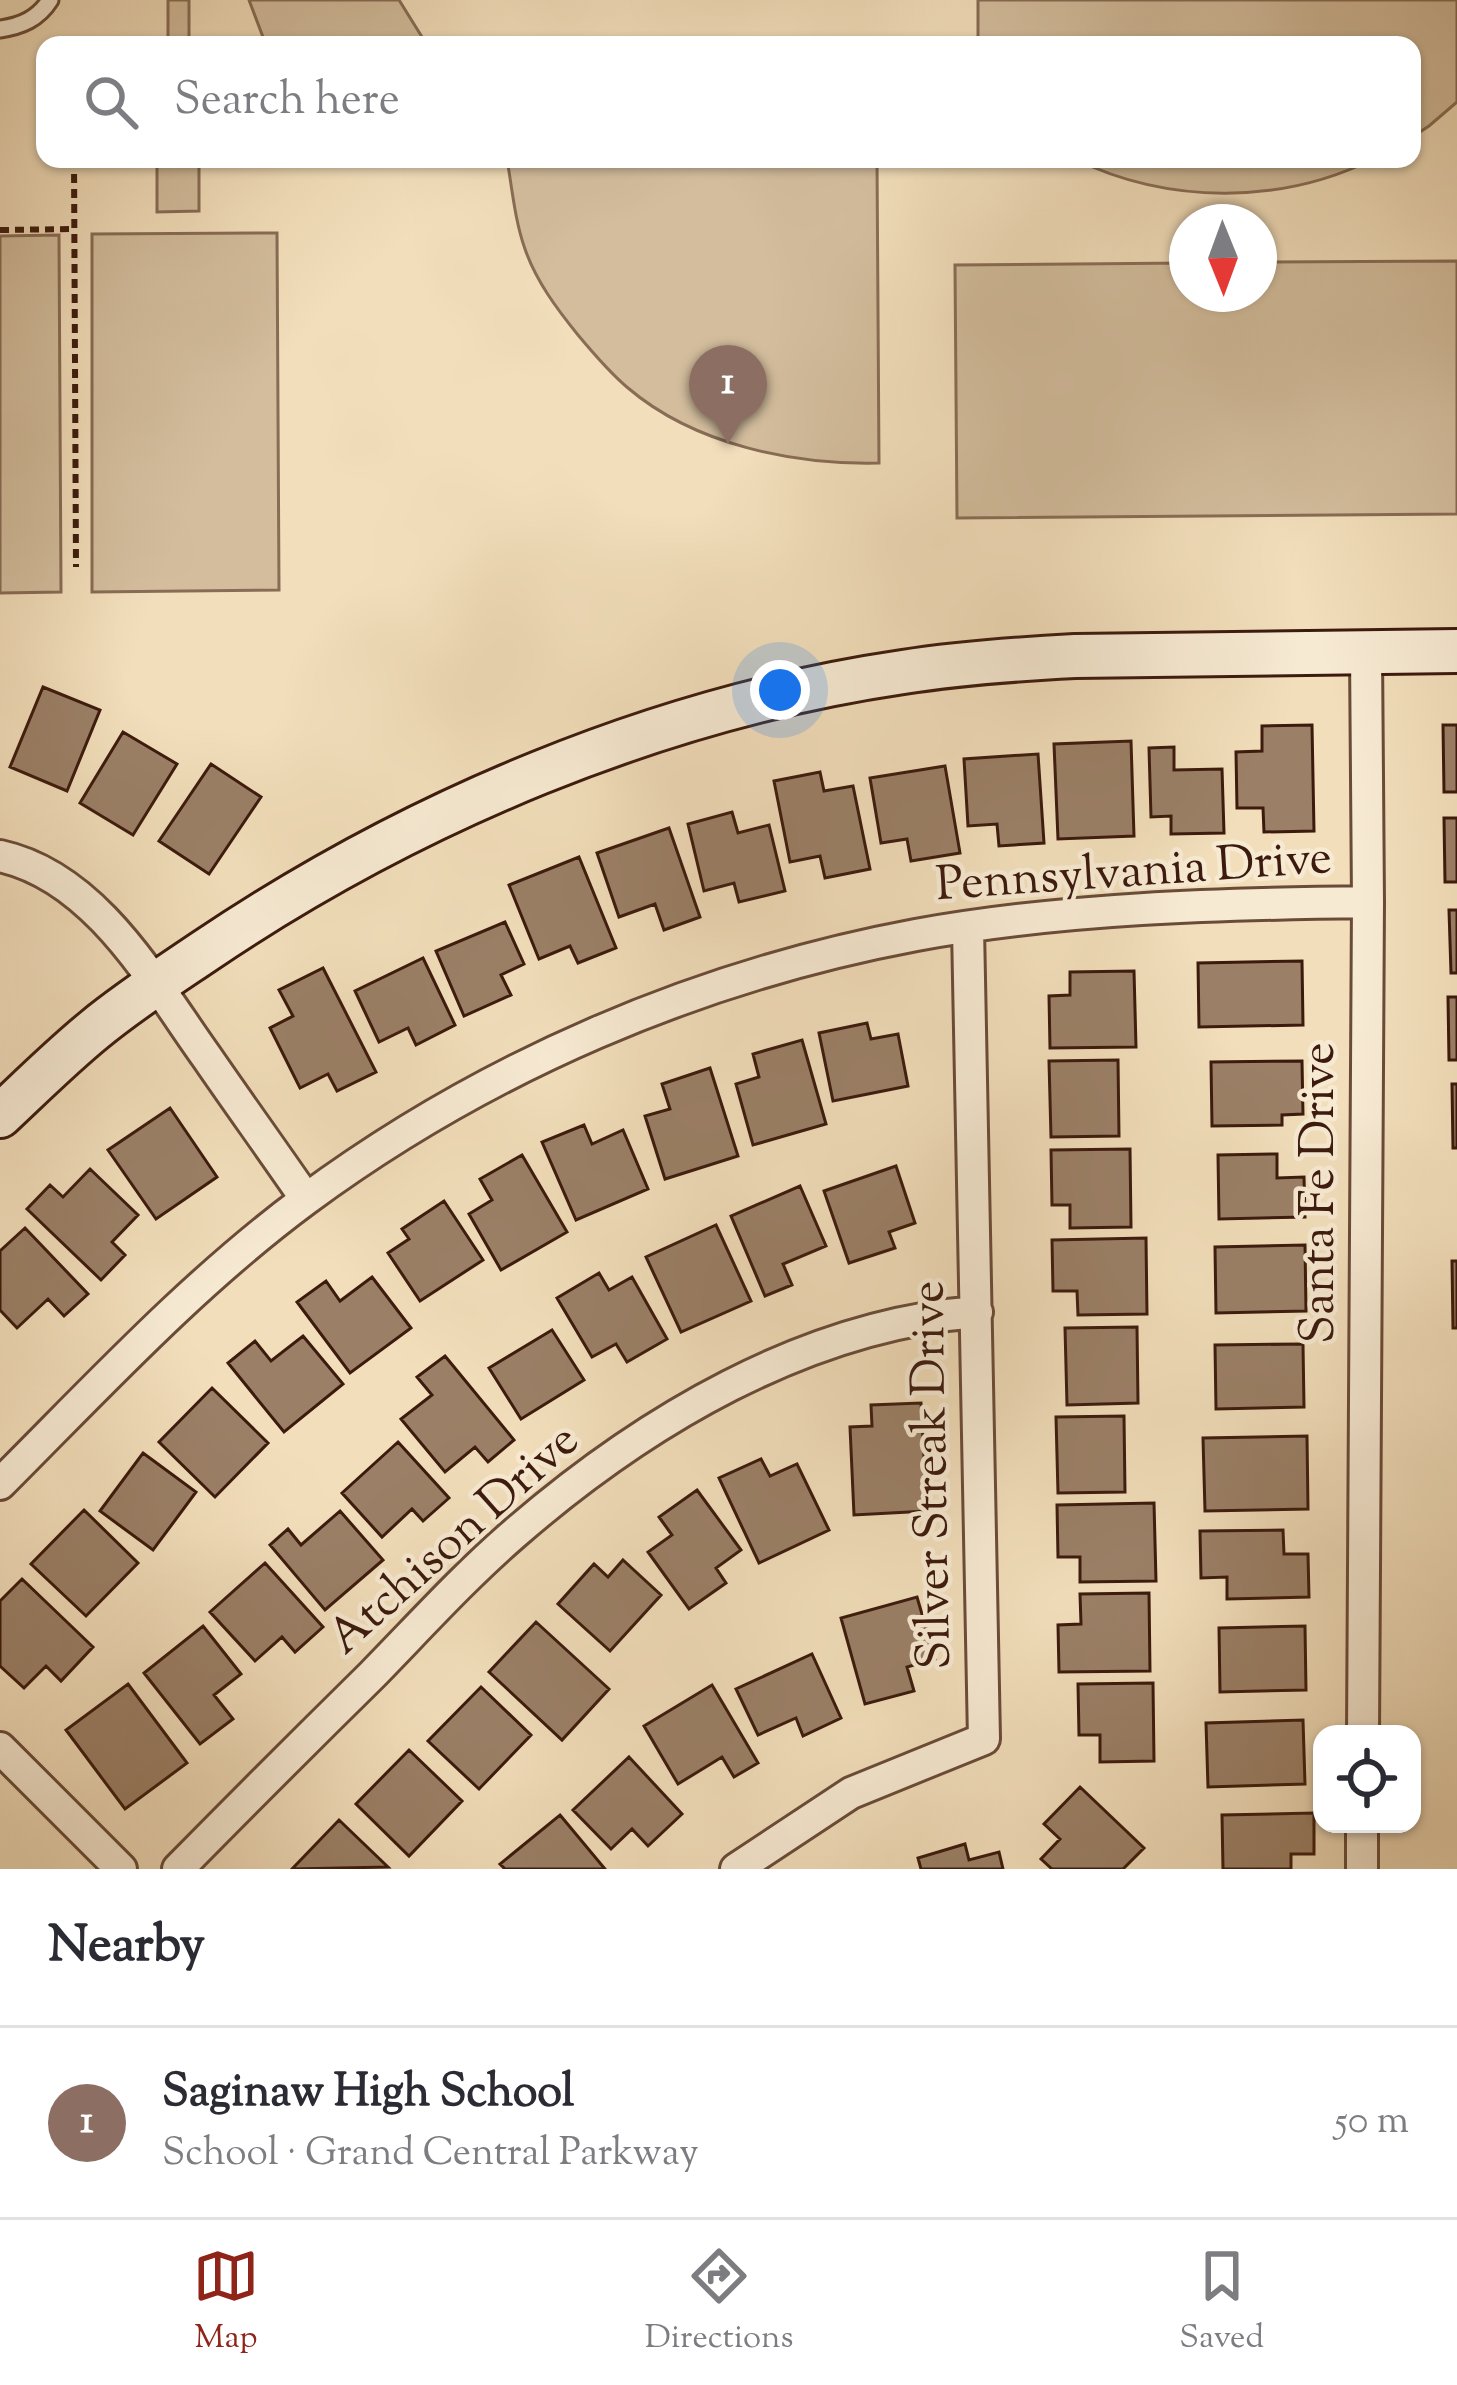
<!DOCTYPE html>
<html lang="en">
<head>
<meta charset="utf-8">
<style>
  :root { --surface:#fff; --page:#f2f2f3; --text:#2b2b33; --muted:#7c7c81; --line:#e1e1e2; --accent:#8f2418 }
  body { margin:0; font-family:"Sorts Mill Goudy",serif; background:var(--page); color:var(--text) }
  .controls { position:absolute; right:36px; bottom:36px; display:grid; overflow:hidden; border-radius:24px; box-shadow:0 3px 9px #0004 }
  .controls button { width:108px; height:108px; display:grid; place-items:center; padding:0; border:0; border-bottom:3px solid var(--line); background:var(--surface); color:var(--text); font:60px sans-serif }
  .compass { position:absolute; left:1169px; top:204px; width:108px; height:108px; border-radius:50%; background:var(--surface); box-shadow:0 3px 9px #0004; rotate:179deg }
  .you { position:absolute; left:780px; top:690px; width:42px; height:42px; margin:-30px; border:9px solid #fff; border-radius:50%; background:#1a73e8; box-shadow:0 0 0 18px #1a73e833 }
  .badge { display:grid; place-items:center; width:78px; height:78px; border-radius:50%; background:var(--accent); color:#fff; font-size:39px; font-weight:700 }
  .pin { position:absolute; translate:-50% -99px; filter:drop-shadow(0 3px 6px #0008) }
  .pin::after { content:''; position:absolute; top:63px; width:42px; height:36px; background:inherit; clip-path:polygon(0 0,100% 0,50% 100%) }
  .list { margin:0; padding:0; list-style:none }
  h2 { display:flex; justify-content:space-between; align-items:center; height:156px; margin:0; padding:0 48px; font-size:51px }
  h2 small { font-size:39px; font-weight:400; color:var(--muted) }
  .list li { display:grid; grid-template-columns:78px 1fr auto; gap:36px; align-items:center; box-sizing:border-box; height:192px; padding:0 48px; border-top:3px solid var(--line) }
  .list b { display:block; font-size:45px; white-space:nowrap }
  .list p { margin:0; font-size:39px; white-space:nowrap; color:var(--muted) }
  .list em { font-size:39px; font-style:normal; color:var(--muted) }
  .icon { flex:none; width:66px; height:66px; fill:none; stroke:currentColor; stroke-width:2; stroke-linecap:round; stroke-linejoin:round }
  .map { position:relative; flex:none; width:1457px; height:1869px; overflow:hidden }
  .search { position:absolute; background:var(--surface); box-shadow:0 3px 9px #0004; left:36px; right:36px; top:36px; height:132px; display:flex; align-items:center; gap:30px; box-sizing:border-box; padding:0 42px; border-radius:24px; color:var(--muted); font-size:45px }
  .sheet { height:348px; background:var(--surface) }
  nav { display:flex; justify-content:space-around; align-items:center; box-sizing:border-box; height:168px; border-top:3px solid var(--line); background:var(--surface); font-size:33px; color:var(--muted) }
  nav a { display:grid; justify-items:center; gap:6px }
  nav .on { color:var(--accent) }
  .map>svg:first-child { display:block }
</style>
</head>
<body>
<div class="map">
<svg width="1457" height="1869" viewBox="0 0 1457 1869">
  <rect width="100%" height="100%" fill="#f2debb"/>
  <filter id="stains"><feTurbulence type="fractalNoise" baseFrequency=".00167" numOctaves="4"/><feColorMatrix values="0 0 0 0 .2 0 0 0 0 .09 0 0 0 0 .02 0 0 0 .5 -.17"/></filter>
  <radialGradient id="worn" r=".72"><stop offset=".6" stop-color="#630" stop-opacity="0"/><stop offset="1" stop-color="#630" stop-opacity=".3"/></radialGradient>
  <path fill="#d3bd9d" stroke="#886c55" stroke-width="3" d="M168,0h21v45h-21z
    M249,0h150l28,45h-161z
    M978,0h479v102l-28,24 -17,11v-92h-434z
    M169,159l30,2v50l-42,1v-49l11,-1z
    M507,159h370l2,304c-85,2 -184,-18 -251,-75 -18,-15 -35,-35 -50,-53 -21,-26 -42,-54 -53,-86 -10,-28 -13,-61 -18,-90z
    M1075,159h298c-92,46 -206,45 -298,0z
    M277,233l2,357 -187,2v-358z
    M59,235l2,357 -61,1v-357z
    M1457,261v253l-500,4 -2,-253 232,-2v31h72v-32z"/>
  <path fill="#9b8067" stroke="#3c1a0d" stroke-width="3" d="M43,687l57,23 -33,81 -57,-24z
    M1312,725l2,106 -50,1 -1,-24h-26l-1,-56 26,-1v-25z
    M1443,725h14v67h-13z
    M123,732l54,32 -44,71 -53,-32z
    M1131,741l3,95 -76,3 -4,-95z
    M1174,747v23l48,-1 2,64 -53,1v-18l-20,1 -2,-69z
    M1038,754l6,89 -45,3 -2,-22 -29,2 -4,-67z
    M211,764l50,33 -52,77 -50,-33z
    M945,766l15,87 -49,8 -4,-22 -26,4 -11,-65z
    M820,772l4,19 29,-5 17,83 -45,9 -5,-22 -30,6 -16,-81z
    M732,812l6,21 31,-8 16,66 -46,11 -5,-19 -30,8 -16,-67z
    M1444,818h13v64h-12z
    M669,828l31,89 -36,13 -9,-26 -36,13 -22,-64z
    M579,857l37,91 -38,15 -8,-17 -31,13 -30,-74z
    M1449,910h8v63h-6z
    M505,922l19,42 -23,11 10,20 -47,21 -28,-65z
    M423,958l32,67 -39,20 -8,-17 -29,14 -24,-51z
    M1302,961l1,64 -104,2 -1,-64z
    M323,968l53,104 -39,19 -9,-17 -28,14 -30,-60 23,-12 -14,-26z
    M1134,971l2,76 -86,1 -1,-52 21,-1v-23z
    M1448,997h9v63h-8z
    M867,1023l4,16 27,-5 10,52 -75,15 -14,-68z
    M802,1040l24,84 -73,21 -17,-61 23,-7 -6,-23z
    M1118,1060l1,76 -68,1 -2,-76z
    M1302,1061l1,53 -21,1v10l-70,1 -1,-64z
    M710,1068l28,88 -73,23 -20,-63 25,-7 -8,-25z
    M1452,1084h5v64h-4z
    M170,1108l47,69 -61,42 -48,-69z
    M584,1125l8,19 31,-14 25,59 -72,31 -34,-78z
    M1130,1149l1,78 -61,1v-23h-18l-1,-55z
    M1277,1154v24l27,-1 1,40 -86,2 -1,-64z
    M522,1155l45,77 -66,38 -32,-56 23,-14 -12,-21z
    M896,1166l19,57 -26,9 6,16 -46,15 -25,-72z
    M90,1169l48,46 -26,27 13,13 -24,25 -74,-71 23,-24 13,12z
    M800,1186l26,60 -43,18 9,21 -27,11 -34,-80z
    M444,1201l39,59 -63,41 -32,-48 21,-14 -7,-10z
    M716,1225l35,76 -70,31 -35,-75z
    M25,1228l63,66 -24,22 -16,-17 -31,29 -17,-18v-59z
    M1146,1238l1,76 -69,1 -1,-24h-24l-1,-51z
    M1305,1245l1,66 -90,2 -1,-66z
    M1452,1261h5v67h-4z
    M599,1273l10,17 23,-13 35,62 -40,23 -11,-18 -24,13 -35,-59z
    M372,1277l39,51 -61,45 -53,-71 29,-21 14,20z
    M1137,1327l1,76 -71,2 -2,-77z
    M552,1330l32,50 -63,39 -32,-51z
    M303,1336l40,48 -59,48 -56,-69 27,-22 16,20z
    M1303,1344l1,63 -88,2 -1,-64z
    M445,1356l69,84 -26,22 -13,-15 -30,25 -44,-53 31,-24 -15,-18z
    M212,1388l56,55 -53,54 -56,-55z
    M921,1403l6,108 -73,4 -4,-88 22,-1 -1,-21z
    M1124,1416l1,76 -67,1 -2,-76z
    M1307,1436l1,73 -103,2 -2,-73z
    M398,1442l51,56 -26,23 -11,-12 -30,28 -40,-44z
    M143,1453l53,39 -43,58 -53,-39z
    M761,1459l9,17 27,-12 32,66 -70,33 -40,-85z
    M697,1490l44,60 -25,18 10,15 -37,26 -41,-57 24,-17 -13,-18z
    M1154,1503l2,78 -76,1v-25h-22l-1,-52z
    M84,1510l54,53 -52,53 -55,-52z
    M340,1511l43,49 -58,50 -55,-65 18,-16 13,16z
    M1283,1530l1,24h24l1,43 -82,2v-22l-26,1 -1,-47z
    M623,1560l38,35 -51,56 -52,-47 36,-40 14,13z
    M265,1563l58,64 -28,25 -13,-15 -27,24 -45,-49z
    M22,1579l71,68 -32,34 -15,-15 -22,22 -24,-22v-65z
    M1149,1593l1,78 -91,1 -1,-47 23,-1 -1,-30z
    M917,1597l18,62 -28,8 7,24 -49,13 -24,-86z
    M536,1622l73,67 -47,51 -73,-68z
    M203,1626l38,48 -27,21 19,24 -33,25 -56,-71z
    M1305,1626l1,64 -86,2 -1,-64z
    M812,1654l29,64 -38,18 -7,-18 -38,17 -22,-46z
    M1153,1683l1,78 -54,1v-27h-21l-1,-51z
    M128,1684l59,79 -62,46 -59,-79z
    M712,1685l46,78 -24,14 -12,-20 -44,27 -34,-58z
    M481,1687l50,48 -52,54 -51,-48z
    M1303,1720l2,64 -97,3 -2,-64z
    M409,1750l53,51 -53,55 -53,-52z
    M629,1757l53,57 -34,32 -16,-17 -21,20 -38,-39z
    M1080,1787l64,61 -21,21h-71l-11,-10 19,-20 -16,-15z
    M1314,1813v41h-23v15h-68l-1,-54z
    M560,1815l45,54h-100l-5,-5z
    M339,1820l49,47 -96,2z
    M965,1844l4,16 30,-8 4,17h-82l-3,-11z"/>
  <g fill="none" stroke-linecap="round" stroke-linejoin="round">
    <defs>
      <path id="lane" d="M0,29c21,-3 38,-10 50,-29"/>
      <path id="street" d="M0,856c96,21 153,126 206,200 33,48 67,95 100,143
        M0,1484c98,-98 193,-201 305,-284 180,-133 392,-224 611,-265 149,-27 301,-31 452,-33
        M1363,1734l5,-832 -2,-249
        M0,1748l121,121
        M178,1869c64,-65 129,-130 194,-194 47,-48 92,-98 143,-142 128,-111 290,-208 462,-221
        M736,1869l115,-76 133,-54 -16,-811
        M1362,1869v-45"/>
      <path id="secondary" d="M0,1116c31,-29 61,-59 94,-86 35,-29 74,-54 111,-79 206,-139 452,-243 698,-279 57,-9 115,-13 172,-16l382,-5"/>
    </defs>
    <use href="#lane" stroke="#6a4b38" stroke-width="21"/>
    <use href="#street" stroke="#6a4b38" stroke-width="36"/>
    <use href="#secondary" stroke="#3c1a0d" stroke-width="48"/>
    <path stroke="#3c1a0d" stroke-width="6" stroke-dasharray="9 6" stroke-linecap="butt" d="M74,159l2,408
      M0,230l73,-1"/>
    <use href="#lane" stroke="#f7ead3" stroke-width="15"/>
    <use href="#street" stroke="#f7ead3" stroke-width="30"/>
    <use href="#secondary" stroke="#f7ead3" stroke-width="42"/>
  </g>
  <g text-anchor="middle" dominant-baseline="central" stroke-width="9" stroke-linejoin="round" paint-order="stroke">
    <g font-size="48" fill="#3c1a0d" stroke="#f7ead3">
      <text transform="translate(1134 874) rotate(-4)">Pennsylvania Drive</text>
      <text transform="translate(1321 1193) rotate(-90)">Santa Fe Drive</text>
      <text transform="translate(934 1475) rotate(-91)">Silver Streak Drive</text>
      <text transform="translate(455 1541) rotate(-42)">Atchison Drive</text>
    </g>
  </g>
  <rect width="100%" height="100%" filter="url(#stains)"/>
  <rect width="100%" height="100%" fill="url(#worn)"/>
</svg>
<div class="controls">
<button><svg class="icon" aria-label="locate" viewBox="0 0 24 24"><circle cx="12" cy="12" r="6"/><path d="M12 2v4M12 18v4M2 12h4M18 12h4"/></svg></button>
</div>
<svg class="compass" viewBox="-18 -18 36 36"><path d="M0-13l5 13h-10z" fill="#e53935"/><path d="M0 13l5-13h-10z" fill="#7c7c81"/></svg>
<div class="you"></div>
<div class="pin badge" style="left:728px;top:444px;background:#8d6e63">1</div>
<div class="search"><svg class="icon" aria-label="search" viewBox="0 0 24 24"><circle cx="10" cy="10" r="6"/><path d="M15 15l6 6"/></svg>Search here</div>
</div>
<section class="sheet">
<h2>Nearby<small></small></h2>
<ul class="list">
<li><span class="badge" style="background:#8d6e63">1</span><div><b>Saginaw High School</b><p>School · Grand Central Parkway</p></div><em>50 m</em></li>
</ul>
</section>
<nav>
<a class="on"><svg class="icon" aria-label="map" viewBox="0 0 24 24"><path d="M3 6l6-2 6 2 6-2v14l-6 2-6-2-6 2zM9 4v14M15 6v14"/></svg>Map</a>
<a><svg class="icon" aria-label="directions" viewBox="0 0 24 24"><path d="M12 3l9 9-9 9-9-9zM9 14v-3h6M13 9l2 2-2 2"/></svg>Directions</a>
<a><svg class="icon" aria-label="saved" viewBox="0 0 24 24"><path d="M7 4h10v16l-5-4-5 4z"/></svg>Saved</a>
</nav>
</body>
</html>
